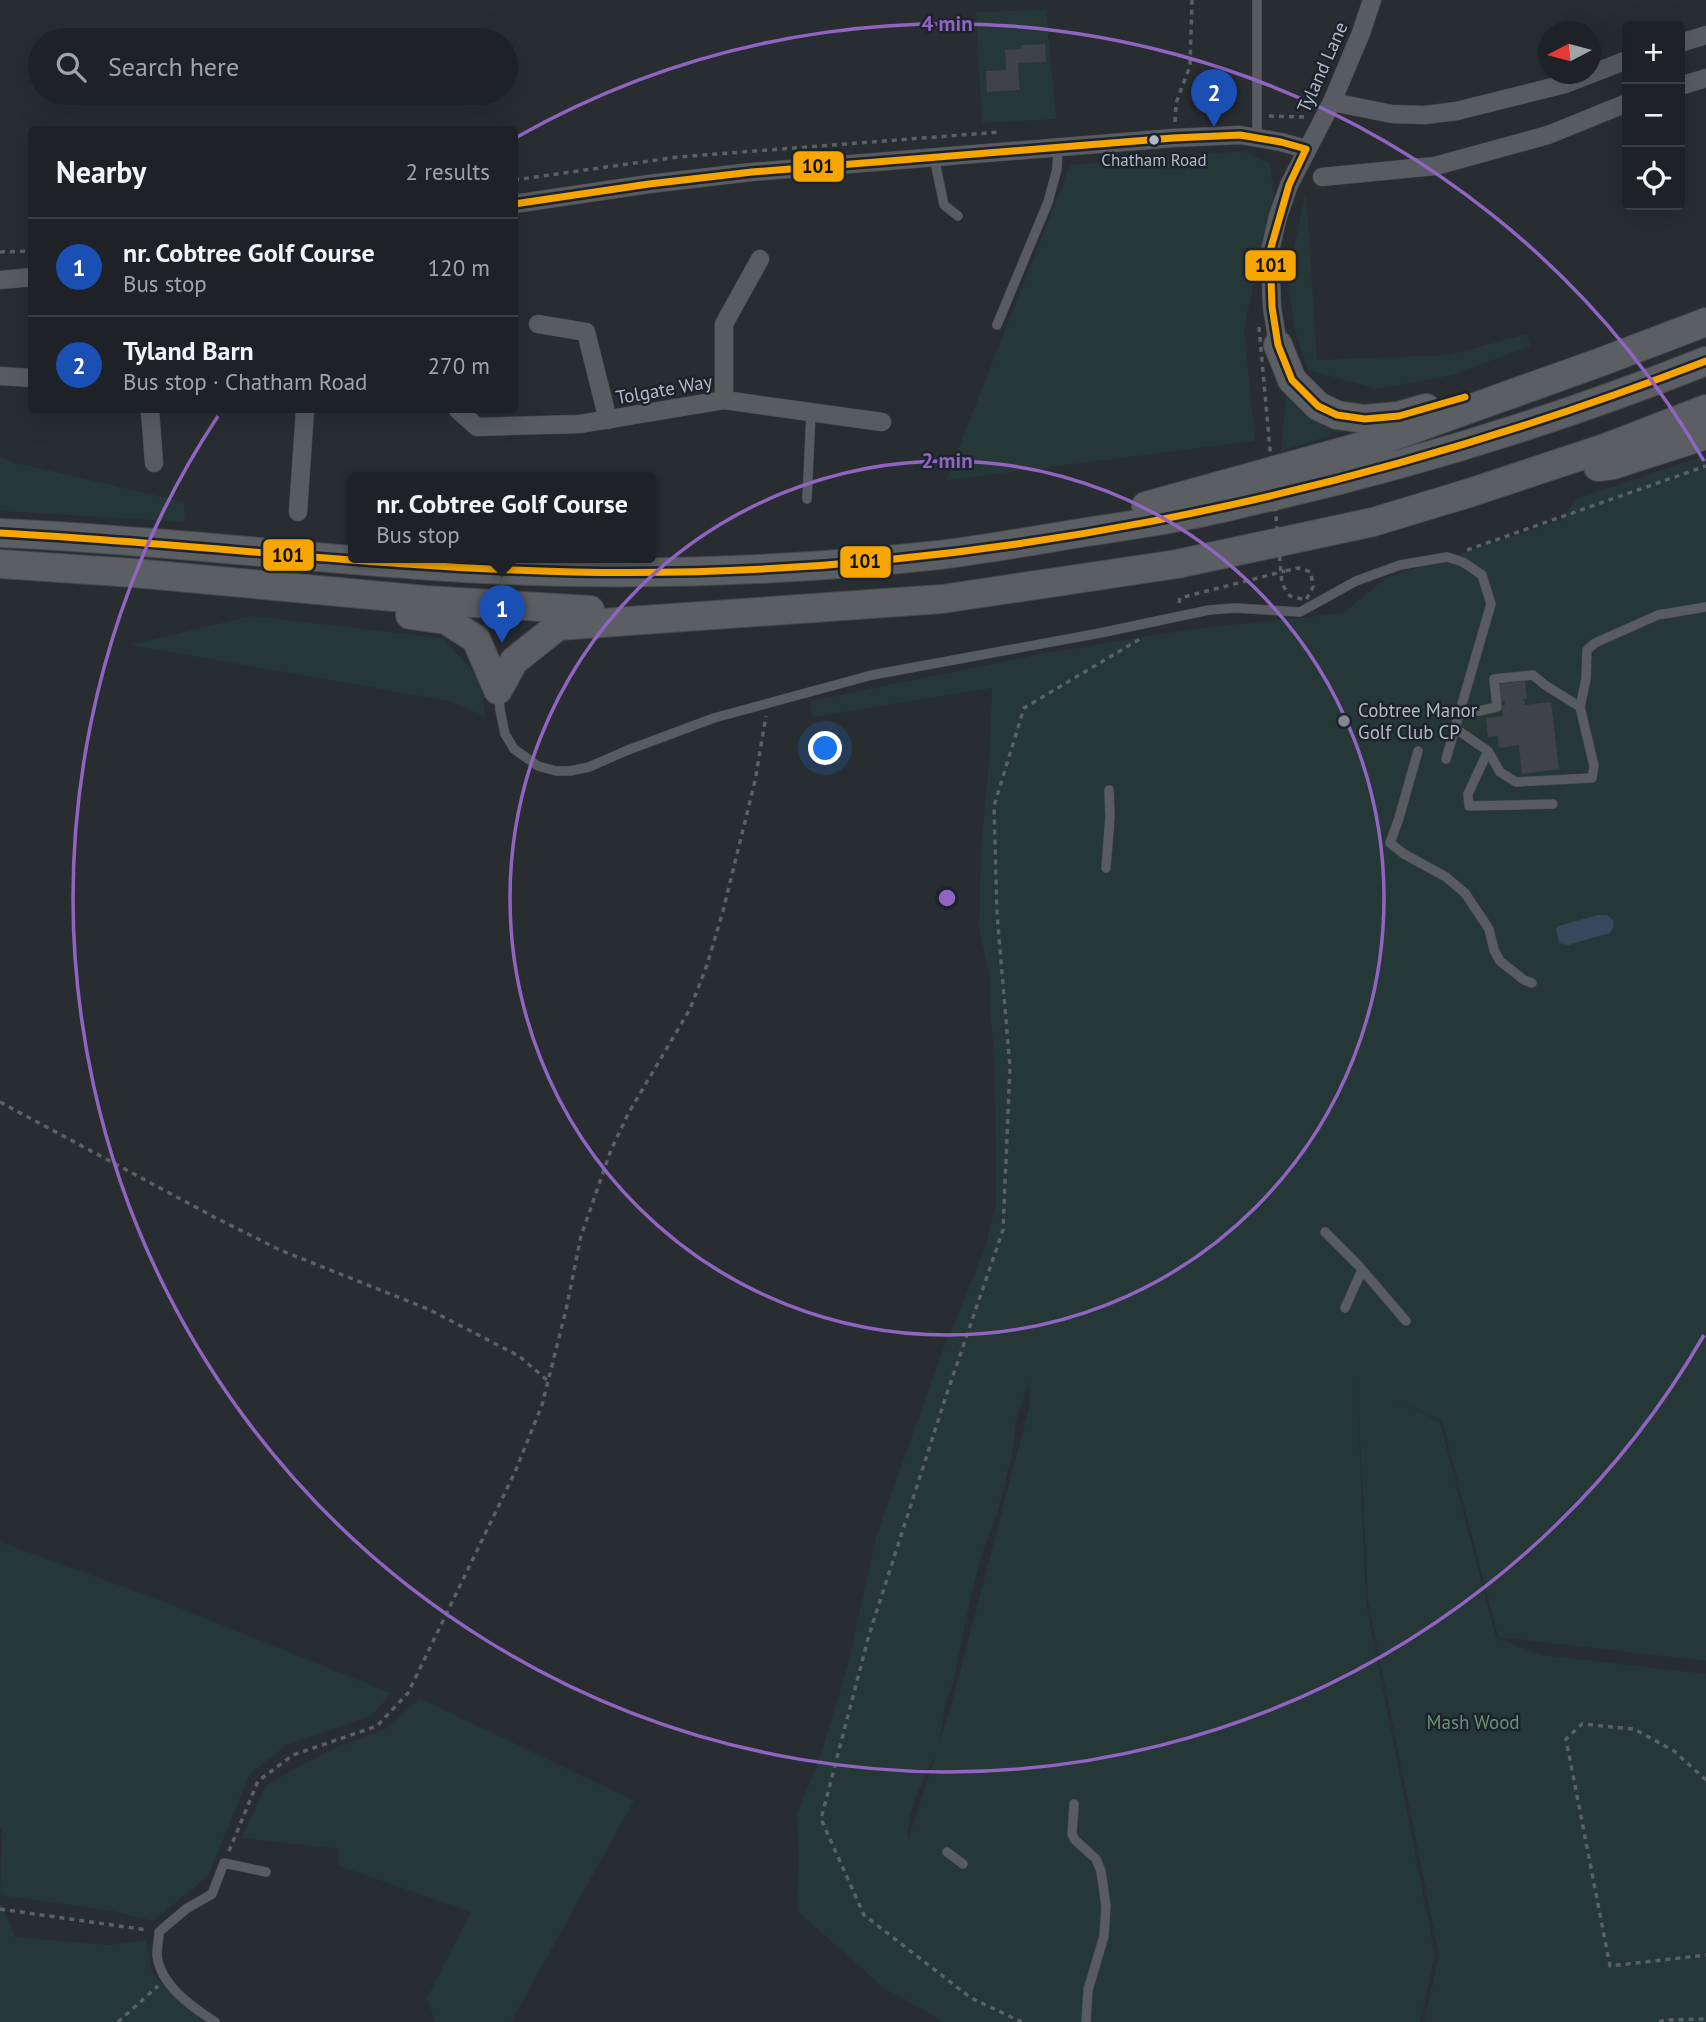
<!DOCTYPE html>
<html lang="en">
<head>
<meta charset="utf-8">
<style>
  :root { --surface:#1e2226; --page:#2b2f32; --text:#f1f3f6; --muted:#a1a4a7; --line:#3c3f43; --accent:#0b8043 }
  body { margin:0; font-family:"PT Sans",sans-serif; background:var(--page); color:var(--text) }
  .controls { position:absolute; right:21px; top:21px; display:grid; overflow:hidden; border-radius:7px; box-shadow:0 7px 28px #0002 }
  .controls button { width:63px; height:63px; display:grid; place-items:center; padding:0; border:0; border-bottom:2px solid var(--line); background:var(--surface); color:var(--text); font:35px sans-serif }
  .compass { position:absolute; left:1538px; top:21px; width:63px; height:63px; border-radius:50%; background:var(--surface); box-shadow:0 7px 28px #0002; rotate:264deg }
  .you { position:absolute; left:826px; top:749px; width:24px; height:24px; margin:-18px; border:5px solid #fff; border-radius:50%; background:#1a73e8; box-shadow:0 0 0 10px #1a73e833 }
  .badge { display:grid; place-items:center; width:46px; height:46px; border-radius:50%; background:var(--accent); color:#fff; font-size:23px; font-weight:700 }
  .pin { position:absolute; translate:-50% -58px; filter:drop-shadow(0 2px 4px #0008) }
  .pin::after { content:''; position:absolute; top:37px; width:24px; height:21px; background:inherit; clip-path:polygon(0 0,100% 0,50% 100%) }
  .popup { position:absolute; left:348px; top:472px; width:308px; height:91px; box-sizing:border-box; display:grid; place-content:center; border-radius:7px; background:var(--surface); filter:drop-shadow(0 2px 5px #0005); font-size:23px; white-space:nowrap; color:var(--muted) }
  .popup b { font-size:26px; color:var(--text) }
  .popup::after { content:''; position:absolute; left:50%; top:100%; margin-left:-14px; border:14px solid transparent; border-top-color:var(--surface) }
  .list { margin:0; padding:0; list-style:none }
  h2 { display:flex; justify-content:space-between; align-items:center; height:91px; margin:0; padding:0 28px; font-size:30px }
  h2 small { font-size:23px; font-weight:400; color:var(--muted) }
  .list li { display:grid; grid-template-columns:46px 1fr auto; gap:21px; align-items:center; box-sizing:border-box; height:98px; padding:0 28px; border-top:2px solid var(--line) }
  .list b { display:block; font-size:26px; white-space:nowrap }
  .list p { margin:0; font-size:23px; white-space:nowrap; color:var(--muted) }
  .list em { font-size:23px; font-style:normal; color:var(--muted) }
  .icon { flex:none; width:38px; height:38px; fill:none; stroke:currentColor; stroke-width:2; stroke-linecap:round; stroke-linejoin:round }
  .map { position:relative; flex:none; width:1706px; height:2022px; overflow:hidden }
  .search { position:absolute; background:var(--surface); box-shadow:0 7px 28px #0002; left:28px; top:28px; width:490px; height:77px; display:flex; align-items:center; gap:18px; box-sizing:border-box; padding:0 24px; border-radius:38px; color:var(--muted); font-size:26px }
  .panel { position:absolute; background:var(--surface); box-shadow:0 7px 28px #0002; left:28px; top:126px; width:490px; height:287px; border-radius:7px }
  .map>svg:first-child { display:block }
</style>
</head>
<body>
<div class="map">
<svg width="1706" height="2022" viewBox="0 0 1706 2022">
  <rect width="100%" height="100%" fill="#282d32"/>
  <path fill="#263738" fill-rule="evenodd" d="M1046,10l10,109 -74,4 -6,-111zM1045,44l1,18 -28,1 2,27 -14,-20 -1,-20 16,-1v-4z
    M1244,151l26,13 4,29 -30,135 11,113 -309,39 124,-315z
    M1306,191l11,169 131,-5 79,-21 3,12 -77,29 -76,14 -69,-19 -14,-42 -6,-52z
    M1287,388l77,37 -83,26z
    M1706,455v1206l-208,-24 -56,-216 -46,-22 44,23 56,216 46,17 164,19v348h-282l15,-66 -71,-354 -11,-225 9,225 69,353 -15,67h-476l-60,-34 -87,-77 2,-49 -2,-49 21,-50 29,-95 30,-135 67,-186 40,-96 12,-48 -1,-140 -5,-53v-32l-11,-49 2,-82 9,-96 2,-63 -179,29 -3,-16 236,-48 147,-24 150,-16 43,-35 176,-58 14,-21zM1029,1381l1,23 -78,298 -13,41 7,-40 7,-21 19,-91 10,-36 16,-45 15,-60 3,-29zM934,1758v1l-26,81c-2,-24 14,-60 26,-82z
    M0,457l12,5 172,40 1,20 -185,-11z
    M251,616l191,22 39,41 4,37 -36,-15 -319,-56z
    M0,1542l165,60 226,91 -18,22 -88,31 -35,28 -42,102 -55,45 -40,-10 -113,-16 2,-67 -2,-1z
    M420,1698l214,103 -123,221h-76l-8,-24 44,-86 -132,-46v-17l-98,-11 25,-53 64,-35 55,-21z
    M0,1901l15,36 94,8 37,-5 6,33 51,49h-203z"/>
  <path fill="#38475b" d="M1598,915h9l6,5 1,6 -4,7 -42,12 -9,-2 -3,-14 2,-3z"/>
  <path fill="#3f4348" d="M1045,44l1,18 -28,1 2,27 -33,2 -1,-21 20,-1 -1,-20 16,-1v-4z
    M1525,681l2,18h-3l1,6 26,-3 8,67 -37,5 -3,-29 -20,3 -1,-12 -10,1 -2,-19 17,-2 -1,-10 3,-1v-4l-4,1 -2,-18z"/>
  <g fill="none" stroke-linecap="round" stroke-linejoin="round">
    <defs>
      <path id="service" d="M1257,0v138
        M934,157l10,48 14,11
        M997,325l51,-123 9,-33 1,-22
        M807,499l4,-87
        M499,695l1,15 5,24 9,15 24,17 18,5h14l19,-4 39,-17 86,-32 158,-43 228,-42 109,-23 26,-2 65,4 56,-31 44,-16 47,-8 16,5 19,13 9,29 -45,155
        M1580,707l6,-28 1,-29 8,-7 63,-28 48,-8
        M1456,729l32,22 12,21 16,10 76,-4 2,-12 -14,-59 -35,-22 -12,-10 -39,4 3,28 -18,4 -18,-1
        M1418,751l-19,67 -9,25 14,11 42,23 19,16 24,36 5,21 6,11 24,19 8,3
        M1488,751l-20,43 1,12 84,-2
        M1106,868l4,-51 -1,-27
        M1325,1232l33,33 48,56
        M1345,1308l17,-38
        M1074,1804l-2,30 3,6 21,19 5,12 5,35 -2,30 -16,54 -2,32
        M947,1852l16,12
        M215,2022c-23,-15 -55,-37 -58,-67 0,-8 2,-16 2,-23l27,-23 26,-15 12,-31 42,9"/>
      <path id="minor" d="M1680,43l26,-8
        M1680,86l26,-8
        M1332,102l60,12 33,1 32,-4 108,-27 62,-24
        M1322,177l113,-11 113,-31 79,-32
        M514,204l135,-20 103,-12 421,-34 67,-3 41,7 25,7
        M0,280l32,-3
        M538,324l48,8 22,88
        M1278,345l-6,-38 -2,-56 8,-35 11,-31 43,-83 29,-69 11,-33
        M0,376l32,2
        M724,400v-76l36,-65
        M150,410l4,53
        M458,410l19,17 103,-3 144,-24 158,22
        M298,512l7,-102"/>
      <path id="trunk" d="M1278,345l14,35 26,26 19,9 28,4 34,-3 27,-8
        M1598,467l15,-2 93,-30
        M1146,506l231,-64 221,-79 108,-41
        M0,533c192,8 382,36 574,39 122,2 244,-4 365,-17 49,-6 98,-15 147,-23 34,-5 69,-10 103,-17 28,-5 57,-13 85,-19 147,-34 291,-79 432,-135
        M0,564l134,9 292,27 164,10
        M410,615l36,5 30,19 22,51
        M498,690l16,-29 44,-35 384,-27 235,-35 196,-42 96,-29 136,-45 101,-39"/>
    </defs>
    <use href="#service" stroke="#46494d" stroke-width="10"/>
    <use href="#minor" stroke="#46494d" stroke-width="19"/>
    <use href="#trunk" stroke="#45494e" stroke-width="30"/>
    <path stroke="#5b6065" stroke-width="3.5" stroke-dasharray="5 5" stroke-linecap="butt" d="M1269,116l35,1
      M1175,122l1,-19 14,-37 2,-66
      M514,180l164,-23 322,-25
      M0,252l32,-1
      M1467,550l239,-84
      M1179,603l1,-5 105,-27
      M0,1102l214,115 66,33 148,59 91,47 28,24
      M1706,1780l-32,-29 -40,-22 -52,-5 -16,15 44,227 96,-11
      M229,1851l29,-70 35,-26 84,-29 31,-33 107,-221 27,-67 24,-95 15,-74 30,-86 17,-36 62,-105 17,-44 16,-54 32,-130 11,-65
      M0,1909l147,21
      M118,2022l40,-36
      M1022,2022l-51,-24 -107,-83 -43,-96 48,-184 77,-239 57,-166 7,-163 -13,-153 -3,-108 30,-98 116,-69
      M1659,2022l5,-2 42,-1"/>
    <use href="#service" stroke="#585b61" stroke-width="9"/>
    <use href="#minor" stroke="#585b61" stroke-width="18"/>
    <use href="#trunk" stroke="#5b5e62" stroke-width="28"/>
    <path stroke="#5b6065" stroke-width="3.5" stroke-dasharray="5 5" stroke-linecap="butt" d="M1259,327l23,257 8,12 16,4 7,-13 -2,-15 -13,-4 -13,3"/>
    <defs>
      <path id="bus-1" d="M514,204l135,-20 103,-12 421,-34 67,-3 41,7 25,7 -17,36 -19,66 2,56 6,38 14,35 26,26 19,9 28,4 34,-3 66,-19
        M0,533c191,10 382,35 574,39 387,8 771,-72 1132,-211"/>
    </defs>
    <use href="#bus-1" stroke="#1c232c" stroke-width="12"/>
    <use href="#bus-1" stroke="#f7a600" stroke-width="7"/>
  </g>
  <g fill="none" stroke="#9164c1" stroke-width="3.5">
    <circle cx="947" cy="898" r="437"/>
    <path d="M1704 1335A874 874 0 1 1 218 416M517 137A874 874 0 0 1 1704 461"/>
  </g>
  <circle fill="#b2b9c4" stroke="#1c232c" stroke-width="2.5" cx="1154" cy="140" r="6"/>
  <circle fill="#828891" stroke="#1c232c" stroke-width="2.5" cx="1344" cy="721" r="7"/>
  <g text-anchor="middle" dominant-baseline="central" stroke-width="5" stroke-linejoin="round" paint-order="stroke">
    <g font-size="17" fill="#b2b9c4" stroke="#1c232c">
      <text x="1154" y="160">Chatham Road</text>
    </g>
    <g font-size="19" fill="#b2b9c4" stroke="#1c232c">
      <text transform="translate(1322 67) rotate(-66)">Tyland Lane</text>
      <text transform="translate(664 389) rotate(-10)">Tolgate Way</text>
    </g>
    <g font-size="19" fill="#b2b9c4" stroke="#1c232c" text-anchor="start">
      <text x="1358" y="710">Cobtree Manor<tspan x="1358" dy="22">Golf Club CP</tspan></text>
    </g>
    <g font-size="19" fill="#6b9273" stroke="#1c232c">
      <text x="1473" y="1722">Mash Wood</text>
    </g>
  </g>
  <circle cx="947" cy="898" r="10" fill="#9164c1" stroke="#1c232c" stroke-width="3.5"/>
  <g font-size="21" text-anchor="middle" font-weight="bold" fill="#9164c1" stroke="#1c232c" stroke-width="5" stroke-linejoin="round" paint-order="stroke">
    <text x="947" y="31">4 min</text>
    <text x="947" y="468">2 min</text>
  </g>
  <g stroke="#1c232c" stroke-width="2.5">
    <rect x="792" y="150" width="53" height="33" rx="7" fill="#f7a600"/>
    <rect x="1244" y="249" width="53" height="33" rx="7" fill="#f7a600"/>
    <rect x="262" y="538" width="53" height="34" rx="7" fill="#f7a600"/>
    <rect x="839" y="545" width="53" height="34" rx="7" fill="#f7a600"/>
  </g>
  <g font-size="19" text-anchor="middle" font-weight="bold" fill="#111">
    <text x="818" y="173">101</text>
    <text x="1271" y="272">101</text>
    <text x="288" y="562">101</text>
    <text x="865" y="568">101</text>
  </g>
</svg>
<div class="controls">
<button>+</button>
<button>−</button>
<button><svg class="icon" aria-label="locate" viewBox="0 0 24 24"><circle cx="12" cy="12" r="6"/><path d="M12 2v4M12 18v4M2 12h4M18 12h4"/></svg></button>
</div>
<svg class="compass" viewBox="-18 -18 36 36"><path d="M0-13l5 13h-10z" fill="#e53935"/><path d="M0 13l5-13h-10z" fill="#a1a4a7"/></svg>
<div class="you"></div>
<div class="pin badge" style="left:502px;top:643px;background:#1a4fb4">1</div>
<div class="popup"><b>nr. Cobtree Golf Course</b>Bus stop</div>
<div class="pin badge" style="left:1214px;top:127px;background:#1a4fb4">2</div>
<div class="search"><svg class="icon" aria-label="search" viewBox="0 0 24 24"><circle cx="10" cy="10" r="6"/><path d="M15 15l6 6"/></svg>Search here</div>
<section class="panel">
<h2>Nearby<small>2 results</small></h2>
<ul class="list">
<li><span class="badge" style="background:#1a4fb4">1</span><div><b>nr. Cobtree Golf Course</b><p>Bus stop</p></div><em>120 m</em></li>
<li><span class="badge" style="background:#1a4fb4">2</span><div><b>Tyland Barn</b><p>Bus stop · Chatham Road</p></div><em>270 m</em></li>
</ul>
</section>
</div>
</body>
</html>
